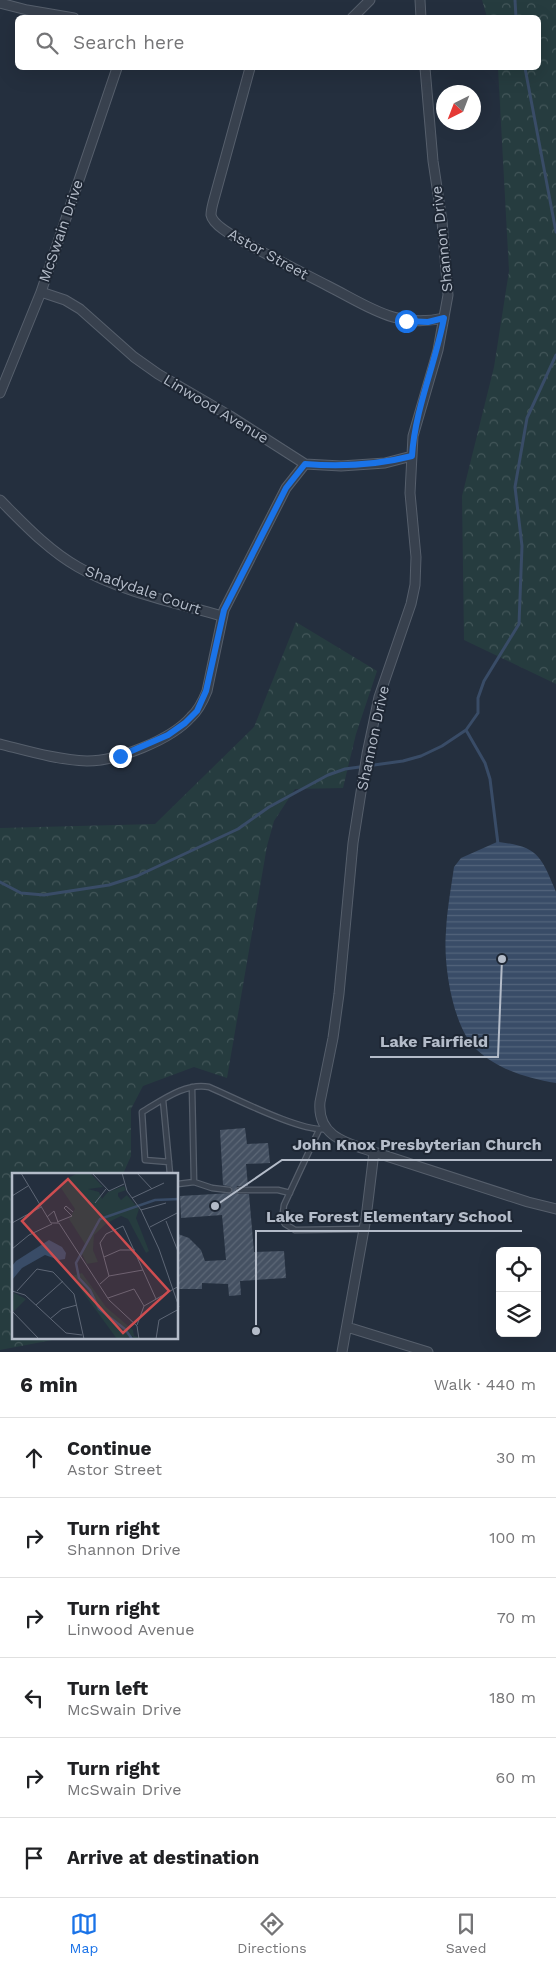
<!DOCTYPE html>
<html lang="en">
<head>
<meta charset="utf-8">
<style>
  :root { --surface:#fff; --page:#f6f6f6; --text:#202124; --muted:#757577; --line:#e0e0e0; --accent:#1a73e8 }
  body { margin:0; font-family:"Work Sans",sans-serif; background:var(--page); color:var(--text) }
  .controls { position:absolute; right:15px; bottom:15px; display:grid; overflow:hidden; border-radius:8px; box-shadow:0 5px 20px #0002 }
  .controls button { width:45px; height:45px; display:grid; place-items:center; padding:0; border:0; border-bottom:1px solid var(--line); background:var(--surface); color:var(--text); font:25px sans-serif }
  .compass { position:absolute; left:436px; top:85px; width:45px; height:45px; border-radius:50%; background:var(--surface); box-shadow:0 5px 20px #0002; rotate:222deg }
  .stop { position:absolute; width:15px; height:15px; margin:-11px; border:4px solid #1a73e8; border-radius:50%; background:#fff }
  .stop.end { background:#1a73e8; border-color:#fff; box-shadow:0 1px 5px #0008 }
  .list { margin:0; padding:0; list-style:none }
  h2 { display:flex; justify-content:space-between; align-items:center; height:65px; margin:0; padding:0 20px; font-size:21px }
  h2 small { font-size:16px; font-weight:400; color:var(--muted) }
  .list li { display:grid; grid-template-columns:32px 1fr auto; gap:15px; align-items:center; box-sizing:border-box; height:80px; padding:0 20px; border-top:1px solid var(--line) }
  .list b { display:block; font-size:19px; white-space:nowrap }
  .list p { margin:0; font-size:16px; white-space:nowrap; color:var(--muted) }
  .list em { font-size:16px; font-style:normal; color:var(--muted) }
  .icon { flex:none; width:28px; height:28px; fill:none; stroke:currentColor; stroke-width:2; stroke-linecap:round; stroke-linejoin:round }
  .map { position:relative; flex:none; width:556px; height:1352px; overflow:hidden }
  .search { position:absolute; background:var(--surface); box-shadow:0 5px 20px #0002; left:15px; right:15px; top:15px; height:55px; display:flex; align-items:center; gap:12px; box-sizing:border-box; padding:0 18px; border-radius:8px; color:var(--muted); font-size:19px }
  .sheet { height:545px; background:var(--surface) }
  nav { display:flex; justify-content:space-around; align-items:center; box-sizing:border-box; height:70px; border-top:1px solid var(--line); background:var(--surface); font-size:14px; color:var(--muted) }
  nav a { display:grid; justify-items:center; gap:2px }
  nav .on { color:var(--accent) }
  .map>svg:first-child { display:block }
</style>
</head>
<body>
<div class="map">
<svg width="556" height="1352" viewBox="0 0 556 1352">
  <defs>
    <pattern id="forest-crowns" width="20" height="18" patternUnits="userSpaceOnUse" patternTransform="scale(1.25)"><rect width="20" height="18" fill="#263c3f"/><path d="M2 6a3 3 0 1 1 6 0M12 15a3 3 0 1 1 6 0" fill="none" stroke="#435659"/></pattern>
    <pattern id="water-rules" width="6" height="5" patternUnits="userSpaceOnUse" patternTransform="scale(1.25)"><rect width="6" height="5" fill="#394c67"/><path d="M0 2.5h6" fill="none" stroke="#53647b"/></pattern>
    <pattern id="building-hatch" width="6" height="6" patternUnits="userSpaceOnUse" patternTransform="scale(1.25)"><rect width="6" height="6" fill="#455162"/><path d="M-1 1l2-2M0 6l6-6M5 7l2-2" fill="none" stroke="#5d6877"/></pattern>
  </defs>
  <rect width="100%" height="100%" fill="#242f3e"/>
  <path fill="url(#forest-crowns)" d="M482,0h74v684l-92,-44 -2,-144 32,-129 15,-96 -11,-203h40v-50l-51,-1z
    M296,622l81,49 -21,63 -13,54 -48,1 -21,32 -7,25 -40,232 -33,-11 -51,19 -12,23v47l-8,18h-109v164h49l-63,12v-522l155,-4 99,-97z"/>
  <path fill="url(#water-rules)" d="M497,842c41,4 44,14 59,50v191c-29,-5 -57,-13 -79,-33 -25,-23 -34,-87 -31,-119 1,-21 5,-43 8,-64l7,-9z"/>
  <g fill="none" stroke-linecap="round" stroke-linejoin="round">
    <path stroke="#394c67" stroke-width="3" d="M515,0l1,18
      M525,68l31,164
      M466,730l19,33 5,16 8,65
      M0,882l21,11 23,2 65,-10 28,-9 101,-47 31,-22 59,-32 17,-6 58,-8 18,-5 21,-10 24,-16 12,-17v-15l6,-17 35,-57 3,-78 -7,-59 12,-69 29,-63"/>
  </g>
  <path fill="url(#building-hatch)" d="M245,1128l2,16 21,-1 2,20 -24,1 2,22h-11l-2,6 4,2h10l5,58 30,-1 2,27 -46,3 1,14 -12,1 -1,-12 -26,-1v6h-24v-55l11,4 12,12 4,11 21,-1 -4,-45 -41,3 -1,-22 52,-3v-6l-9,-2 -3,-55z"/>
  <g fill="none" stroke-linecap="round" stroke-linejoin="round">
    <defs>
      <path id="service" d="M163,1100l7,74
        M319,1130l-35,75 -2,14 3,5 10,6 69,-1
        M169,1162l-24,-2 -3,-48c19,-11 44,-30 67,-25 26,11 93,46 118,42
        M194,1182l18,6 17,2
        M178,1184l16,-2 -2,-95
        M239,1190h39l12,3"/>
      <path id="minor" d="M420,0l1,18
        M0,3l27,7 47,8
        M352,18l18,-18
        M250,68l-37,135c-1,4 -2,8 -2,12 2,11 26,23 35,28 27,15 55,29 82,43 40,20 68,43 116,32
        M41,292l24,8 15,9 54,48 24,17 72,42 75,48 36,2 44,-3 27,-7
        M0,393l41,-101 76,-224
        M0,500c24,24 48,50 78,67 41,24 98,36 144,49
        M0,744c28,7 58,16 87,17 30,0 84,-21 104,-44 8,-7 12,-16 16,-26l17,-81 62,-122 19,-24
        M374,1152l154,50 28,7
        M347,1327l81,25
        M342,1352l24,-134 8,-66c-27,-9 -57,-15 -54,-50l13,-64 6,-44 14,-151 14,-89 12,-57 32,-93 4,-19 1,-28 -6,-64 3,-57 25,-86 10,-55 -6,-74 -9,-60 -8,-93"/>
    </defs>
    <use href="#service" stroke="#565f6c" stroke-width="7"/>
    <use href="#minor" stroke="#565f6c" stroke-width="11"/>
    <use href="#service" stroke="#38414e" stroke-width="4.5"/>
    <use href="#minor" stroke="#38414e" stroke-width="9"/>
  </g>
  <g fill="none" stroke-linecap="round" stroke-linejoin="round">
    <path stroke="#1a73e8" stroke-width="6" d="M120,756l48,-21 17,-12 12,-12 9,-20 18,-81 62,-122 19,-24c37,3 72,1 107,-8 3,-47 23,-91 32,-138l-16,4 -22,-1"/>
  </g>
  <g text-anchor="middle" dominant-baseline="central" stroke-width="4" stroke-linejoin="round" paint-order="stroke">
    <g font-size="15" fill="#b4bcc9" stroke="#1d2633">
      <text transform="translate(61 231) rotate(-71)">McSwain Drive</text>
      <text transform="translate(442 239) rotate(-96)">Shannon Drive</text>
      <text transform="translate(268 254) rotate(29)">Astor Street</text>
      <text transform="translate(216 409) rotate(31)">Linwood Avenue</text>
      <text transform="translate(143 590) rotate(19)">Shadydale Court</text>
      <text transform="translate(373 738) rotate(-78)">Shannon Drive</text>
    </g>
  </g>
  <g transform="translate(12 1173)">
    <rect width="166" height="166" fill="#242f3e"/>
    <path d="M66,0h12l13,14 -15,2 11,3 3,7 6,-7 16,-6 2,4 -8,3v3l3,4 6,-5 12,14 -3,9 13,33 -3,2 -18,-34 -7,-3 -14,7 -13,12 -1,15 5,12 -11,2 -6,-12 4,-8 -16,-25 6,-10 -14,-21 9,-11zM70,100l24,34 27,23 1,6 10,3h-11v-3l-16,3 -46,-63zM2,120l12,6 -12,12 -2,-2z" fill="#263c3f"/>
    <path d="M37,67l13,7 4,6 -1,6 -6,1 -14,-5 -23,13 -10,12v-14l4,-5z" fill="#394c67"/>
    <path fill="none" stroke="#394c67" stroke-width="2.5" d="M120,166l-7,-10 -26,-20 -9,-19 -11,-12 -3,-15 24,-44 55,-19 24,-1"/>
    <path fill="none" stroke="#5e6776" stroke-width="1" d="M9,0l30,50h8l50,77 28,26 2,13M80,0l17,18 15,-7M110,0l5,18 14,19 18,39 20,58M125,0l15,16M0,23l16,-10M120,25l32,-15M83,30l11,-14M129,37l25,-7M60,43l-8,-8 2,-2 7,6M35,44l7,-6 4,11M154,48l13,33M45,49l15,-6M0,50l29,-16M138,54l29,-15M0,76l17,-14 23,-11M92,84l16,-7h15M97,103l-9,-33 6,-9 17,-8 33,73M88,111l9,-8 34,-6M0,118l13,4 41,38 16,2M5,118l20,-22 16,3 21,22 10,45M96,125l26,-9 10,17M24,132l27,-24M0,138l27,28M38,146l12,-10 15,-4M125,152l7,-19 35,-20M144,166l3,-19 20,-11"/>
    <path fill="#ce4d50" fill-opacity="0.15" stroke="#ce4d50" stroke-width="2.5" d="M56,6l101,112 -46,42 -101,-112z"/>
    <rect width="166" height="166" fill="none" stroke="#b4bcc9" stroke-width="2.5"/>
  </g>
  <path fill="none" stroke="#b4bcc9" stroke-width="2" d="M502 959L498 1057H370M215 1206L282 1160H552M256 1331L256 1231H522"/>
  <g fill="#b4bcc9" stroke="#1d2633" stroke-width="2">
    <circle cx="502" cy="959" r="5"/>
    <circle cx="215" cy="1206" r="5"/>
    <circle cx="256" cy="1331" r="5"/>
  </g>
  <g font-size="16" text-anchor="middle" font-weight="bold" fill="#b4bcc9" stroke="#1d2633" stroke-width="4" stroke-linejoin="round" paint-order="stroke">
    <text x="434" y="1047">Lake Fairfield</text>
    <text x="417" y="1150">John Knox Presbyterian Church</text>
    <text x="389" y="1222">Lake Forest Elementary School</text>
  </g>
</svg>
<div class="controls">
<button><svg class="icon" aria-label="locate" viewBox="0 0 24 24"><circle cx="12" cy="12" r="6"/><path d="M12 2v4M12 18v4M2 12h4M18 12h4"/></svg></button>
<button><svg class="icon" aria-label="layers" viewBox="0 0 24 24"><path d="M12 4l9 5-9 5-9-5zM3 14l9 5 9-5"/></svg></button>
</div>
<svg class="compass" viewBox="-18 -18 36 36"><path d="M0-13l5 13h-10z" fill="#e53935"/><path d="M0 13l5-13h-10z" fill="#757577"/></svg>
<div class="stop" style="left:406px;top:321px"></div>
<div class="stop end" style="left:120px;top:756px"></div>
<div class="search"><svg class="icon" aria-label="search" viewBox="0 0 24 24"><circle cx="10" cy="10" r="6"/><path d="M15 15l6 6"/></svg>Search here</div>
</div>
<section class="sheet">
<h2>6 min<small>Walk · 440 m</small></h2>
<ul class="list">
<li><svg class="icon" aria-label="ahead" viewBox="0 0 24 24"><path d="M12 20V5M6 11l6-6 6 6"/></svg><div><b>Continue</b><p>Astor Street</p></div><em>30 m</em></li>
<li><svg class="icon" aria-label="right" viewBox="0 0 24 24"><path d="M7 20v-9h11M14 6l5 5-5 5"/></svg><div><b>Turn right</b><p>Shannon Drive</p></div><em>100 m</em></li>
<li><svg class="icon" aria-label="right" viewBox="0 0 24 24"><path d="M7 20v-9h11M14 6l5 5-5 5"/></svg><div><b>Turn right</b><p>Linwood Avenue</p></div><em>70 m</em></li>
<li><svg class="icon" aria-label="left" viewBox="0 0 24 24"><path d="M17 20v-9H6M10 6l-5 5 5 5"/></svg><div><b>Turn left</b><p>McSwain Drive</p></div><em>180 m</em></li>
<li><svg class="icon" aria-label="right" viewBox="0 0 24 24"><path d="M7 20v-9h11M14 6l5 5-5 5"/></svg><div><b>Turn right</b><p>McSwain Drive</p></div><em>60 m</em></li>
<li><svg class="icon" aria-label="arrive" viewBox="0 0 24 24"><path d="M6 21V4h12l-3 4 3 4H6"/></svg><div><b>Arrive at destination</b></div></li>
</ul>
</section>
<nav>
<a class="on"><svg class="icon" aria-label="map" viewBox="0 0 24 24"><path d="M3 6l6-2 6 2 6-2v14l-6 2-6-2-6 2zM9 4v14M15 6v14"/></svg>Map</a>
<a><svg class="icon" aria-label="directions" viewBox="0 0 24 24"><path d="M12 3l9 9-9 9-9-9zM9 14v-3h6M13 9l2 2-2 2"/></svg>Directions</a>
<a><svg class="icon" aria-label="saved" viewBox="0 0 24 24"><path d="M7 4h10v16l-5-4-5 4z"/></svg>Saved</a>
</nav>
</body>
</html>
